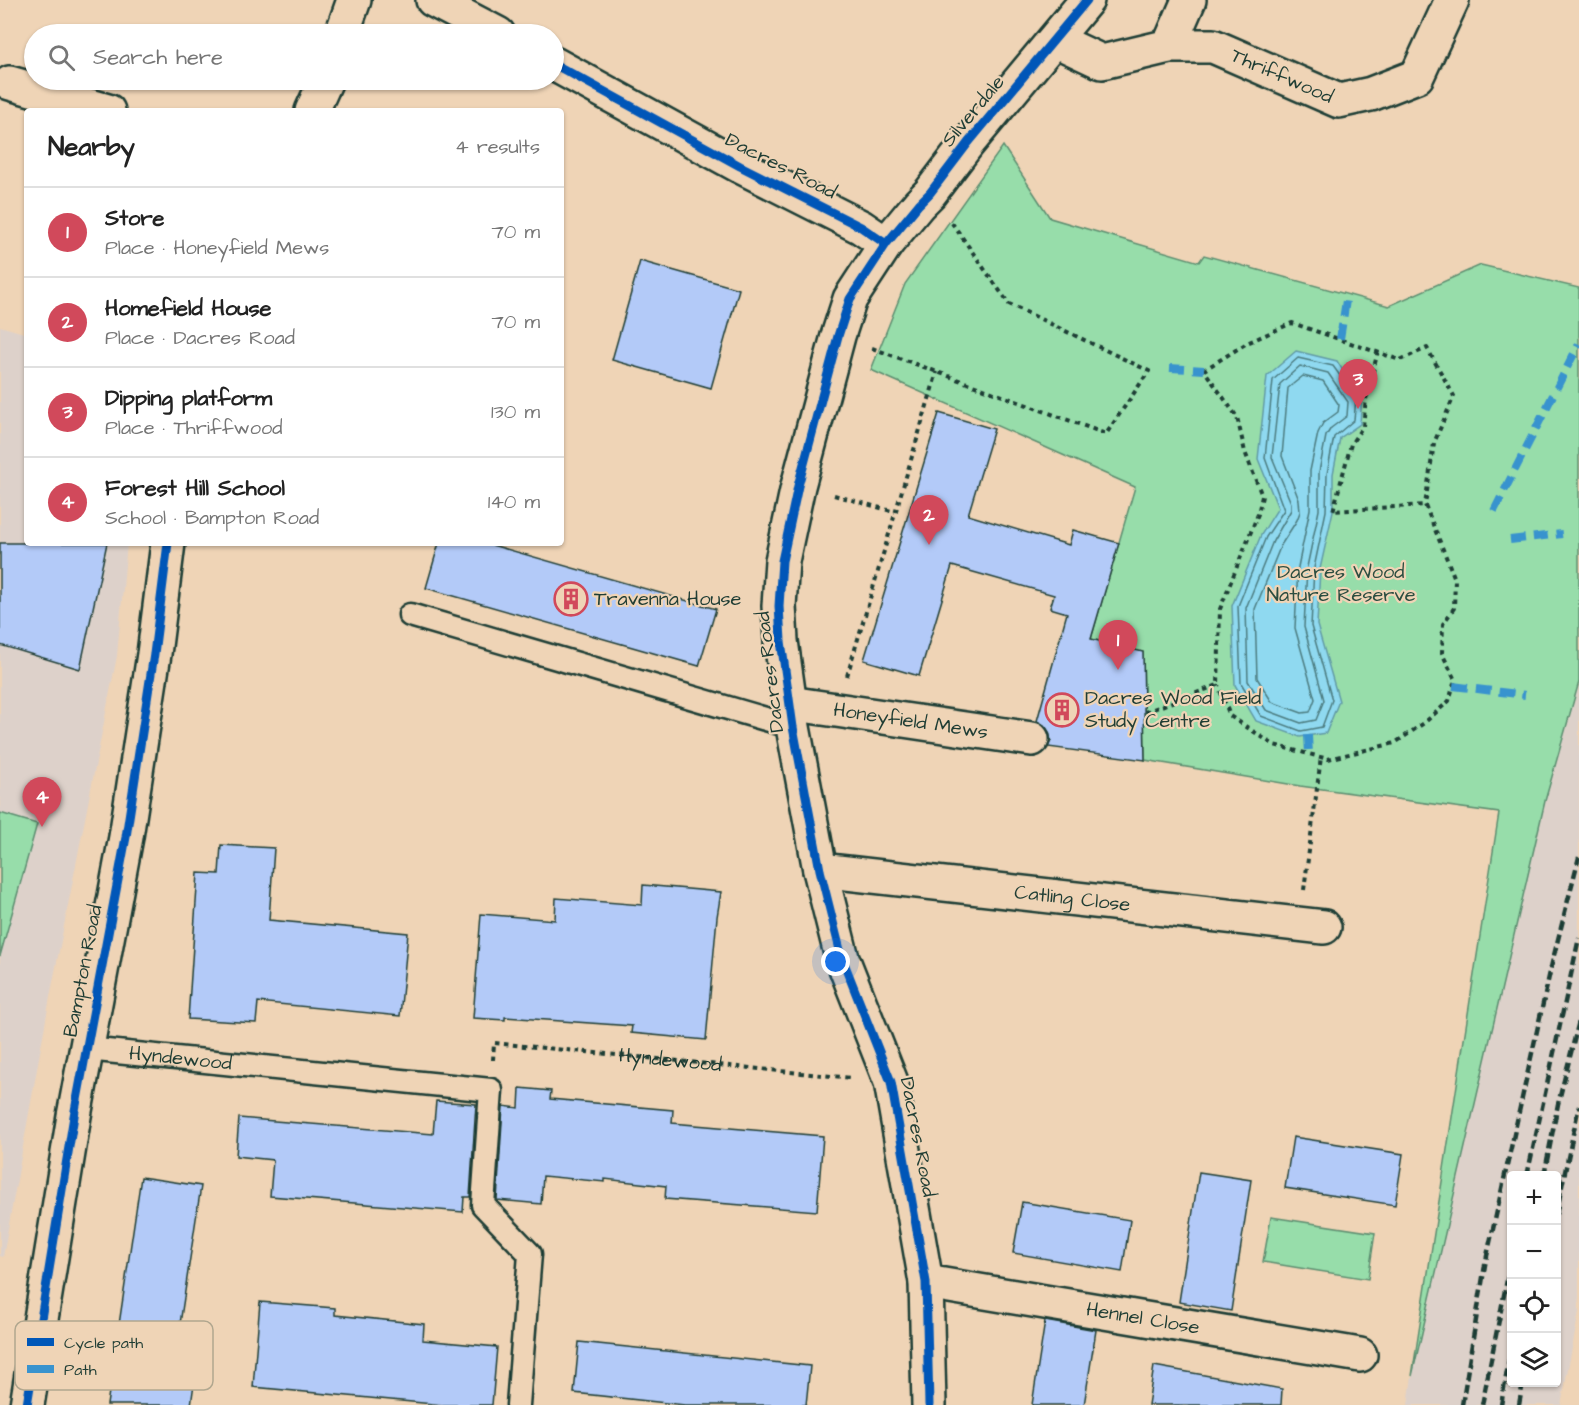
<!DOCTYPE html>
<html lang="en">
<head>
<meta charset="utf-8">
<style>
  :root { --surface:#fff; --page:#f6f6f6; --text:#222; --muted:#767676; --line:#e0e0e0; --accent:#d1495b }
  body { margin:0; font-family:"Architects Daughter",sans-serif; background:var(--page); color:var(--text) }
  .controls { position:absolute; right:18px; bottom:18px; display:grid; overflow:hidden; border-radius:6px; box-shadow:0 2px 4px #0004 }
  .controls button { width:54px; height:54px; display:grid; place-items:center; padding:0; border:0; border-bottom:2px solid var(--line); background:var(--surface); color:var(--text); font:30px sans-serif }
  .you { position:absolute; left:836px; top:962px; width:21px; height:21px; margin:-15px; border:4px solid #fff; border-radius:50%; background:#1a73e8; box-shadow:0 0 0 9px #1a73e833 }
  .badge { display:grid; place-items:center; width:39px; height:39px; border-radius:50%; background:var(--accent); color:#fff; font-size:20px; font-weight:700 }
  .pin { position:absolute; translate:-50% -50px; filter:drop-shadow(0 2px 3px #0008) }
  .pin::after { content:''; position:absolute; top:32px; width:21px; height:18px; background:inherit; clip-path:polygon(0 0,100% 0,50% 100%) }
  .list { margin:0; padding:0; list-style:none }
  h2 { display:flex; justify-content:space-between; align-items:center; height:78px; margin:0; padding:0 24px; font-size:26px }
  h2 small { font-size:20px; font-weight:400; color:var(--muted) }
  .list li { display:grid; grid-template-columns:39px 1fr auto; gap:18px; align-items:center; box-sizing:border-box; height:90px; padding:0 24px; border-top:2px solid var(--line) }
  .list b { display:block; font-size:22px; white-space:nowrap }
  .list p { margin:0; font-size:20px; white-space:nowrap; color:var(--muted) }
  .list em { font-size:20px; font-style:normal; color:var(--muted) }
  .icon { flex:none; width:33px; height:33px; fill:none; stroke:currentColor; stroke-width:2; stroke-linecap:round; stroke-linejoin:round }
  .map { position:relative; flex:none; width:1579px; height:1405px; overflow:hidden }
  .search { position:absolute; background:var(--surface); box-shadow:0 2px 4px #0004; left:24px; top:24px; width:540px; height:66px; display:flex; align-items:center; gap:15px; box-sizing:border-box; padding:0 21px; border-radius:33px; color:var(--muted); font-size:22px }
  .panel { position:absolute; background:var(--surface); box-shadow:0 2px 4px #0004; left:24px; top:108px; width:540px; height:438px; border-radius:6px }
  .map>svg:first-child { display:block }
</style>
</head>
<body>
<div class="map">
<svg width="1579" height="1405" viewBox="0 0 1579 1405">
  <rect width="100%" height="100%" fill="#efd4b6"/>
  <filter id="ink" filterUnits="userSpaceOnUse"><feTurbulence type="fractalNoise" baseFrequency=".0167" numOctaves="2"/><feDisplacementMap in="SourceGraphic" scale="12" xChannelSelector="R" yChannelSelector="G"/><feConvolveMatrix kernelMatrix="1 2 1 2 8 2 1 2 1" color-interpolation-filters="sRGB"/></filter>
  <g filter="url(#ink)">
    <path fill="#ddd1ca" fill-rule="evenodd" d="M0,326l27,8v209h100l-10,113 -67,341 -47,260 -3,-1z
      M1579,682v630l-18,93h-153l4,-29 133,-575zM1512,1176h44v206h-44z"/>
    <path fill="#97ddaa" stroke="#5b8d6f" stroke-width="1.5" d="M1003,146l47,72 149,44 5,-7 185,51 92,-41 98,23v394l-34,119 -133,575 87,-563 -199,-27 -155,-26 -2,-108 -52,-13 44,-152 -264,-117 34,-86z
      M0,813l37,11 -37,132z
      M1271,1217l104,16 -7,46 -105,-17z"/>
    <path fill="#8fd9f0" stroke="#629ba5" stroke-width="1.5" d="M1296,351l41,10 14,23 11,12 -2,28 -20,14 -7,36v37l-13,58 -3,56 22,76 -13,32 -26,4 -44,-16 -21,-36 -3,-79 29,-71 17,-27 -20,-49 9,-83z"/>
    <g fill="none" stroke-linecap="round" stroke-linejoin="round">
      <path stroke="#4c7b7f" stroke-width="1.5" d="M1298,358l35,8 23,32 -2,22 -20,17 -7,37 -1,37 -12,57 -3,58 21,74 -10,27 -21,4 -40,-15 -20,-33 -3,-77 28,-69 18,-27 -19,-52 8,-78z
        M1300,366l28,7 20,29 -1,14 -16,12 -5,8 -7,36v38l-12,57 -3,60 20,73 -8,20 -15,3 -35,-13 -18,-29 -2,-73 27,-67 18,-31v-7l-19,-46 8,-73z
        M1303,376l20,5 16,24 -1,7 -15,11 -5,10 -8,38v38l-12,58 -3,61 20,71 -5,13 -8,1 -30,-11 -15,-24 -2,-69 26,-64 16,-25 3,-8 -1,-12 -17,-44 6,-68z"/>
    </g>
    <path fill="#b3caf8" stroke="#1f3d34" stroke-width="1.5" d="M640,261l99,28 -28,99 -99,-28z
      M939,413l55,16 -26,86 101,30 4,-15 46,13 -28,96 52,13 2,108 -97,-13 3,-6 -2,-9 -5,-7 -7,-4 30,-108 -17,-5 4,-13 -102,-29 -33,110 -55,-16z
      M0,543h107l-27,126 -80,-24z
      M439,543h46l231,66 -17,57 -273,-78z
      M221,845l53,3 -5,72 139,13 -8,83 -142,-14 -2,21 -68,-4 10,-146 21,1z
      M643,885l78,7 -4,25 -11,123 -75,-7 1,-7 -127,-9v3l-32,-2 8,-104 74,6 1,-22 86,7z
      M520,1088l31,3 -1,8 123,11 -1,13 151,13 -6,75 -152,-12 1,-13 -61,-7v3l-62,-6 -2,28 -44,-4 6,-94 16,2z
      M436,1101l40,3 -6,93h-6l-1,15 -193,-16 3,-36 -37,-4 3,-38 194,16z
      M1293,1137l110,17 -8,51 -110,-17z
      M1199,1172l52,8 -20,131 -52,-9z
      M141,1177l60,9 -23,151 22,4 -9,64h-84z
      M1022,1202l108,18 -8,52 -109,-19z
      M260,1302l75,6v7l89,9 -1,16 74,7 -5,58h-48l-191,-18z
      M1045,1321l51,9 -12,75h-52z
      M579,1342l231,24 -4,39h-121l-111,-12z
      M1154,1366l128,23 -1,16h-133z"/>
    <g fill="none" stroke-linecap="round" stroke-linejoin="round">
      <defs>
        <g id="lane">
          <path d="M410,615l383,112"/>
          <path id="s2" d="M87,1049l404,41 -8,115 47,49 -12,151"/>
        </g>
        <g id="street">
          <path d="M433,0l65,34"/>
          <path d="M342,34l12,-34"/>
          <path id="s3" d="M1055,40l47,22 67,-16h44l126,55 32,-7 46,-18 35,-76"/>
          <path d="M1169,46l20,-46"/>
          <path d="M554,64l186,102 121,61 25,17"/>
          <path d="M10,83l98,28"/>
          <path d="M312,111l14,-31"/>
          <path id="s4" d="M789,703l243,36"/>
          <path id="s5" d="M820,870l504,57"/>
          <path id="s6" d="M926,1282l434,73"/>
          <path d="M27,1405l47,-289 52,-279 28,-183 14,-111"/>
          <path d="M929,1405l-3,-123 -35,-200 -49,-124 -22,-88 -27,-143 -12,-86 -2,-35 3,-45 16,-75 40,-150 12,-37 36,-55 33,-40 11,-11 38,-50 119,-143"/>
        </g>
      </defs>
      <use href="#lane" stroke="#1f3d34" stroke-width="27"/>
      <use href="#street" stroke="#1f3d34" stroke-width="38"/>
      <g stroke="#1f3d34" stroke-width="4" stroke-dasharray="4.5 4.5" stroke-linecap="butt">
        <path d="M872,348l234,86 43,-63 -140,-67 -57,-81"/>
        <path d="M1378,351l-12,48 -3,27 -12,18 -18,67 92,-6"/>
        <path d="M834,495l61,17"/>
        <path d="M847,676l90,-304"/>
        <path d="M1145,712l73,-27 2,-76 38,-95 4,-18 -17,-44 -8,-35 -33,-47 43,-27 45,-20 108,37 27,-12 27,48 -20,47 -9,62 30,74 -1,29 -11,16 -1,29 13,27 -6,21 -25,22 -29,20 -67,16 -54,-14 -44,-29 -12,-31"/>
        <path d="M1304,890l17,-133"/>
        <path id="s1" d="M493,1060l1,-17 358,35"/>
      </g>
      <use href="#lane" stroke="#efd4b6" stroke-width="22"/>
      <use href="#street" stroke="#efd4b6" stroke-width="33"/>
      <path stroke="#1f3d34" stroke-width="4.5" stroke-dasharray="9 4.5" stroke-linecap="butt" d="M1527,1176l52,-238
        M1544,1176l14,-72 21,-83
        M1556,1214l23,-108
        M1462,1405l23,-140 67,-302 27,-106
        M1482,1405l30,-150
        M1501,1405l11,-62
        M1519,1405l4,-23"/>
      <path stroke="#3993ce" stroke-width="8" stroke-dasharray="15 8" stroke-linecap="butt" d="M1340,339l7,-45
        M1170,368l34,2
        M1494,511l85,-167
        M1510,540l52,-6
        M1453,686l72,9
        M1308,735l1,19"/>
      <defs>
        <path id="cycleway" d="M554,64l186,102 121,61 25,17
          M27,1405l47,-289 52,-279 28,-183 14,-111
          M929,1405l-3,-123 -35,-200 -49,-124 -22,-88 -27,-143 -12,-86 -2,-35 3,-45 16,-75 40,-150 12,-37 36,-55 33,-40 11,-11 38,-50 119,-143"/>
      </defs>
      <use href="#cycleway" stroke="#efd4b6" stroke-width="13"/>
      <use href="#cycleway" stroke="#0057b8" stroke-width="9"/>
    </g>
  </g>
  <defs>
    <symbol id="building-ring" viewBox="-11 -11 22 22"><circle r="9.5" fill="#efd4b6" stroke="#d1495b" stroke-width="1.5"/><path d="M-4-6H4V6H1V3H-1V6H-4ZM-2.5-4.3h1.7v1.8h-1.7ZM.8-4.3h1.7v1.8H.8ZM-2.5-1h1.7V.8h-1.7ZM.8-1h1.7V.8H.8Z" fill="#d1495b"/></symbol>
  </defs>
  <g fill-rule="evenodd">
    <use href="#building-ring" x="552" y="580" width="38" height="38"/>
    <use href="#building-ring" x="1043" y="691" width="38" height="38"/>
  </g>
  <g text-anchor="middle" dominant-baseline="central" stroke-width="4.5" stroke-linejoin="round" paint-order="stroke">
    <g font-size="20" fill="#1f3d34" stroke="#efd4b6">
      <text stroke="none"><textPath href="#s3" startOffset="240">Thriffwood</textPath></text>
      <text transform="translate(973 111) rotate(-50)">Silverdale</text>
      <text transform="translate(781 166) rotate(27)">Dacres Road</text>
      <text transform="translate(770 672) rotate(-97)">Dacres Road</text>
      <text stroke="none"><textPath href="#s4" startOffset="123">Honeyfield Mews</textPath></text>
      <text stroke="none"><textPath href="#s5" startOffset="254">Catling Close</textPath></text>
      <text transform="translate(83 971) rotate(-79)">Bampton Road</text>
      <text stroke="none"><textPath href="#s2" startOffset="94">Hyndewood</textPath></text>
      <text stroke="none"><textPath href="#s1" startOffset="194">Hyndewood</textPath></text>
      <text transform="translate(918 1137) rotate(79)">Dacres Road</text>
      <text stroke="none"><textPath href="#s6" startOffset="220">Hennel Close</textPath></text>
    </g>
    <g font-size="20" fill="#2b4d40" stroke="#efd4b6">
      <text x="1341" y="572">Dacres Wood<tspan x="1341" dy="23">Nature Reserve</tspan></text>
    </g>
    <g font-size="20" fill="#1f3d34" stroke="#efd4b6" text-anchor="start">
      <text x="594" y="599">Travenna House</text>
      <text x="1085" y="698">Dacres Wood Field<tspan x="1085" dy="23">Study Centre</tspan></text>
    </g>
  </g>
  <rect x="15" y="1321" width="198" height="69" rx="9" fill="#efd4b6" stroke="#b1a78f" stroke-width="1.5"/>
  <rect x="27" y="1338" width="27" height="8" fill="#0057b8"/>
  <rect x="27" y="1365" width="27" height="8" fill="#3993ce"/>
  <g font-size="16" fill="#1f3d34">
    <text x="64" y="1348">Cycle path</text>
    <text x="64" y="1375">Path</text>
  </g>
</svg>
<div class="controls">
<button>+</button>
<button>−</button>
<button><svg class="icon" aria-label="locate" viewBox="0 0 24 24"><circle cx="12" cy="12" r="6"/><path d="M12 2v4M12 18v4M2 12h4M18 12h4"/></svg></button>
<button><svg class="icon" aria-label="layers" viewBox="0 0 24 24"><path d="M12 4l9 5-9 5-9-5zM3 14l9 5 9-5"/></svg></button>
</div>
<div class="you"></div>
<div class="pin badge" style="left:1118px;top:670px">1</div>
<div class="pin badge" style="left:929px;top:545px">2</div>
<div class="pin badge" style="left:1358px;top:409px">3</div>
<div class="pin badge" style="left:42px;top:827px">4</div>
<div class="search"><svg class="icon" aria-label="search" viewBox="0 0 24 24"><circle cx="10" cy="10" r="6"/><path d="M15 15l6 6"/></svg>Search here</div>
<section class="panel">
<h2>Nearby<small>4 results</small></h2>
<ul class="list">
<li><span class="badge">1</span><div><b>Store</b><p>Place · Honeyfield Mews</p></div><em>70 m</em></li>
<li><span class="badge">2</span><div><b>Homefield House</b><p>Place · Dacres Road</p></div><em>70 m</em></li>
<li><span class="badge">3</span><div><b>Dipping platform</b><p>Place · Thriffwood</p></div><em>130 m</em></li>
<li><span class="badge">4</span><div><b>Forest Hill School</b><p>School · Bampton Road</p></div><em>140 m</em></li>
</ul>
</section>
</div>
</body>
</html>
